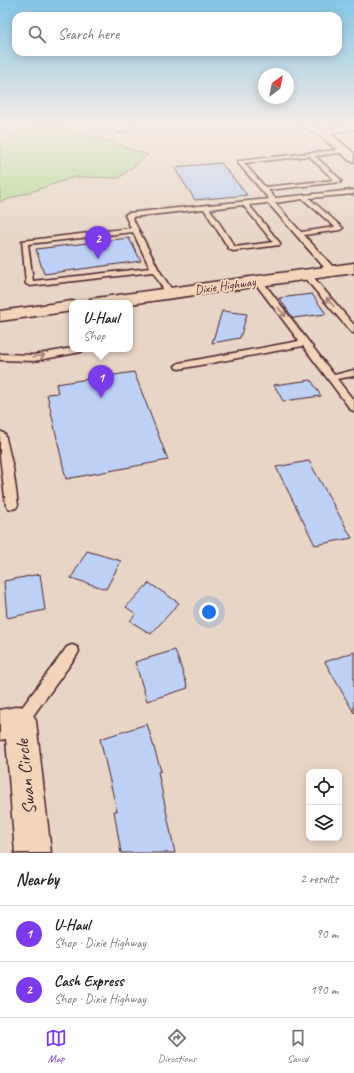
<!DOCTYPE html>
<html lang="en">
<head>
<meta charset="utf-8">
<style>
  :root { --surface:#fff; --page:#f2f2f2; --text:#222; --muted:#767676; --line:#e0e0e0; --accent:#7c3aed }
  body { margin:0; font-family:Caveat,sans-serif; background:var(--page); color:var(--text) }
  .controls { position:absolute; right:12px; bottom:12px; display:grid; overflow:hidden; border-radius:8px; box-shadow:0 2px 10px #0003 }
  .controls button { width:36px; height:36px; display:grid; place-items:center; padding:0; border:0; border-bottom:1px solid var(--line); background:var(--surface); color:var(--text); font:20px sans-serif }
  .compass { position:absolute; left:258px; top:68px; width:36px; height:36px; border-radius:50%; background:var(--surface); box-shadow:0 2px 10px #0003; rotate:32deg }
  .you { position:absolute; left:209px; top:612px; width:14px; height:14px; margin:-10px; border:3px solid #fff; border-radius:50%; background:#1a73e8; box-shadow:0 0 0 6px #1a73e833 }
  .badge { display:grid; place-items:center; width:26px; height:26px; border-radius:50%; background:var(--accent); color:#fff; font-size:13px; font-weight:700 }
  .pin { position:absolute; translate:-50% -33px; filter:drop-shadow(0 1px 2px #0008) }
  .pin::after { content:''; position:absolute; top:21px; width:14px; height:12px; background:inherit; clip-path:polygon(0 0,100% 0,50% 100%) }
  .popup { position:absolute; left:69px; top:300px; width:64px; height:52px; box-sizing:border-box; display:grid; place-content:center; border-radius:8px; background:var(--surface); filter:drop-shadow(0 1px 3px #0005); font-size:13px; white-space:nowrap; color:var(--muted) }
  .popup b { font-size:15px; color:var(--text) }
  .popup::after { content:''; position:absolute; left:50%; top:100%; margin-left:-8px; border:8px solid transparent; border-top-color:var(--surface) }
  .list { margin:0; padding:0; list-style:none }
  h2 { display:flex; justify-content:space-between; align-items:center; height:52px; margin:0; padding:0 16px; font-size:17px }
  h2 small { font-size:13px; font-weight:400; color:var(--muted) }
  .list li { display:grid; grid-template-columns:26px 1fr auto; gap:12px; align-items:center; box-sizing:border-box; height:56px; padding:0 16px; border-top:1px solid var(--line) }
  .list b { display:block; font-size:15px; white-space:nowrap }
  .list p { margin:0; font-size:13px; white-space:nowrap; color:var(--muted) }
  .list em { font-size:13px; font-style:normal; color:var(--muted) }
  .icon { flex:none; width:22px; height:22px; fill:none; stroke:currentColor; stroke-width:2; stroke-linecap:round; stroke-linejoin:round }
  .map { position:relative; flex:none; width:354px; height:853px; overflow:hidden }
  .search { position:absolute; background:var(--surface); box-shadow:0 2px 10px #0003; left:12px; right:12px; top:12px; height:44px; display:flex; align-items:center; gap:10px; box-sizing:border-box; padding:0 14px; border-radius:12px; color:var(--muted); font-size:15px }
  .sheet { height:164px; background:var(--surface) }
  nav { display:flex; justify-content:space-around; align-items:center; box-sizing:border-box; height:56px; border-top:1px solid var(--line); background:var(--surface); font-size:11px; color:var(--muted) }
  nav a { display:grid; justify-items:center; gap:2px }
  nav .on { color:var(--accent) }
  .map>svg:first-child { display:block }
</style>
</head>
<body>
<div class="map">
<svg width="354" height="853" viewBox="0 0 354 853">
  <rect width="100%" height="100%" fill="#e8d5c5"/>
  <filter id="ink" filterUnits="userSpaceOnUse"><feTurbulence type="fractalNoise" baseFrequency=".025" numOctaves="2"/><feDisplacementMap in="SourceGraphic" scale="8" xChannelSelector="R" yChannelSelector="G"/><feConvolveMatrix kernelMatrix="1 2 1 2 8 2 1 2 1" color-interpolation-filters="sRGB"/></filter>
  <g filter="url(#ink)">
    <path fill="#b3da95" stroke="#7e7c60" d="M25,125h39l3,6 32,7 49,17 -29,23 -44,-1 -75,25v-57z"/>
    <path fill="#bdd1f6" stroke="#4a1f2b" d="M221,163l26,32 -52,5 -21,-33z
      M129,238l12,23 -97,13 -8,-25z
      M312,294l14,20 -33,4 -14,-20z
      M222,311l25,3 -7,24 -28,5z
      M134,372l34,88 -102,19 -19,-85 11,-1 -2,-9z
      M311,380l10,16 -38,5 -9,-16z
      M309,461l43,77 -37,7 -39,-78z
      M87,551l34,10 -15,28 -35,-11z
      M40,574l5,36 -38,8 -3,-37z
      M149,583l30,20 -28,31 -21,-13 6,-7 -10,-7z
      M175,650l13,38 -41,13 -12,-39z
      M354,652v61l-29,-51z
      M147,724l14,47 -3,1 17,81h-54l-7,-42h3l-17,-72z"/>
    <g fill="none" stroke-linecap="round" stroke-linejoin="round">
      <defs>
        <path id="lane" d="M345,149l2,1v2l-32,4 26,24v2l-73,8 7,8 79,-8v4l-45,4 34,30 -3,2 -36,5 31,34v4h-6l-61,-70 -19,2 31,38v2l-47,6 -4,-2 -25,-40 -72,8 27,53 15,23 -1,2h-6l-14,-23 -123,14 -4,-2 -4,-43 109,-13 -6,-13 3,-2 141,-14 -31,-36v-2zM309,156l25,24 -69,7 -21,-24zM303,199l32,28 -34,5 -26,-29zM243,205l30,37 -38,5 -25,-38zM133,232l17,36 -117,13 -5,-37z
          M303,272h6l45,53v8l-3,-1 -48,-56z
          M255,279h6l73,96 20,-5v6l-17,3 17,22v10l-3,-1 -48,-64 -124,23 -3,-1 -1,-2 4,-3 120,-22 -44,-58z
          M72,348l13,1 -4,3 -47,9 -34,-1v-6l34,1z
          M0,431l5,3 8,34 5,37 -2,3 -4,1 -4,-1 -2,-3 -6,-49z
          M72,645l5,2 2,4 -2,4 -50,69 -5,2 -5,-2 -2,-5 2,-5 50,-67z"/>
        <path id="street" d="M120,125h13l-9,7h-8l-1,-2z
          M301,125h14l9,5 19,-5h11v4l-23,5 23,19v9l-4,-1 -31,-26z
          M20,706l11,4 5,11 15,132h-36l-9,-114 -6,1v-30z"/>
        <path id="primary" d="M354,263v10l-224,31 -43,-1 3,-4 6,-1z
          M72,301l7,2h-7v8l-72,10v-10z"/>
      </defs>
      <use href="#lane" stroke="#4a1f2b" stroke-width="3"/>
      <use href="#street" stroke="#4a1f2b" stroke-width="3"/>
      <use href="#primary" stroke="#4a1f2b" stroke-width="3"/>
      <use href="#lane" fill="#f3d6b9" fill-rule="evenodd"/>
      <use href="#street" fill="#f3d6b9" fill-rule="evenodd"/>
      <use href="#primary" fill="#f3d6b9" fill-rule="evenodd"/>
    </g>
    <defs><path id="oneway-shaft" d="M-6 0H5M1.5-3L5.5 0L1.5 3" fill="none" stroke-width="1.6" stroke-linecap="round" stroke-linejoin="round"/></defs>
    <g stroke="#9e7a72">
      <use href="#oneway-shaft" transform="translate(330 302) rotate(-131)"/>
      <use href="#oneway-shaft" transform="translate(282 312) rotate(50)"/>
      <use href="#oneway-shaft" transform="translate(39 356) rotate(-9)"/>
    </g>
  </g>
  <linearGradient id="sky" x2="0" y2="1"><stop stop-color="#84c5e7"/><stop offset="0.51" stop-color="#f5ece5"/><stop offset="1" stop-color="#f5ece5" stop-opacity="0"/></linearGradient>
  <rect width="354" height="245" fill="url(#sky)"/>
  <g text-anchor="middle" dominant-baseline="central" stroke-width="4" stroke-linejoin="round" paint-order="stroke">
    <g font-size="13" fill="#4a1f2b" stroke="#f3d6b9">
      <text transform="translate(225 286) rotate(-8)">Dixie Highway</text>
    </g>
    <g font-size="19" fill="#4a1f2b" stroke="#f3d6b9">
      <text transform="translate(26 777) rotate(-96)">Swan Circle</text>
    </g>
  </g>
</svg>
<div class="controls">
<button><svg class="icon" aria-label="locate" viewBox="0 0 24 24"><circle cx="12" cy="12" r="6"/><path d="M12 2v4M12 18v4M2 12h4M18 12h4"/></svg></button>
<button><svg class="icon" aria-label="layers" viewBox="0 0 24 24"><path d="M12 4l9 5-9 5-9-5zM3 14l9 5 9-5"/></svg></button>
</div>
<svg class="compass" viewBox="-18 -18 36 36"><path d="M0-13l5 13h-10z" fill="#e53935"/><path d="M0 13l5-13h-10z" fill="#767676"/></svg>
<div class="you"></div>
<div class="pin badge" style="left:101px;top:398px">1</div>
<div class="popup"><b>U-Haul</b>Shop</div>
<div class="pin badge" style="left:98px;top:259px">2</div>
<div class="search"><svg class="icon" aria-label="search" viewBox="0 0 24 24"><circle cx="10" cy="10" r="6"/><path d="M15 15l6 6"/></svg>Search here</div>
</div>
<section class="sheet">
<h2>Nearby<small>2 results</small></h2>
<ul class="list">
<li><span class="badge">1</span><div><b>U-Haul</b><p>Shop · Dixie Highway</p></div><em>90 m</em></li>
<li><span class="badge">2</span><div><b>Cash Express</b><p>Shop · Dixie Highway</p></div><em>190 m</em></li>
</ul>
</section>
<nav>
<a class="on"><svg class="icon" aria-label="map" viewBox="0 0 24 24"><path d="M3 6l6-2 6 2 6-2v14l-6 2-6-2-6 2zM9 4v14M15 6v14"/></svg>Map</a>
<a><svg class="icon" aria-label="directions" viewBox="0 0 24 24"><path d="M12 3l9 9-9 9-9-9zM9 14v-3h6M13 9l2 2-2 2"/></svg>Directions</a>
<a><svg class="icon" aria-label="saved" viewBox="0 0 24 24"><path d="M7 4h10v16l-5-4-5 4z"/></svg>Saved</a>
</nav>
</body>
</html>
